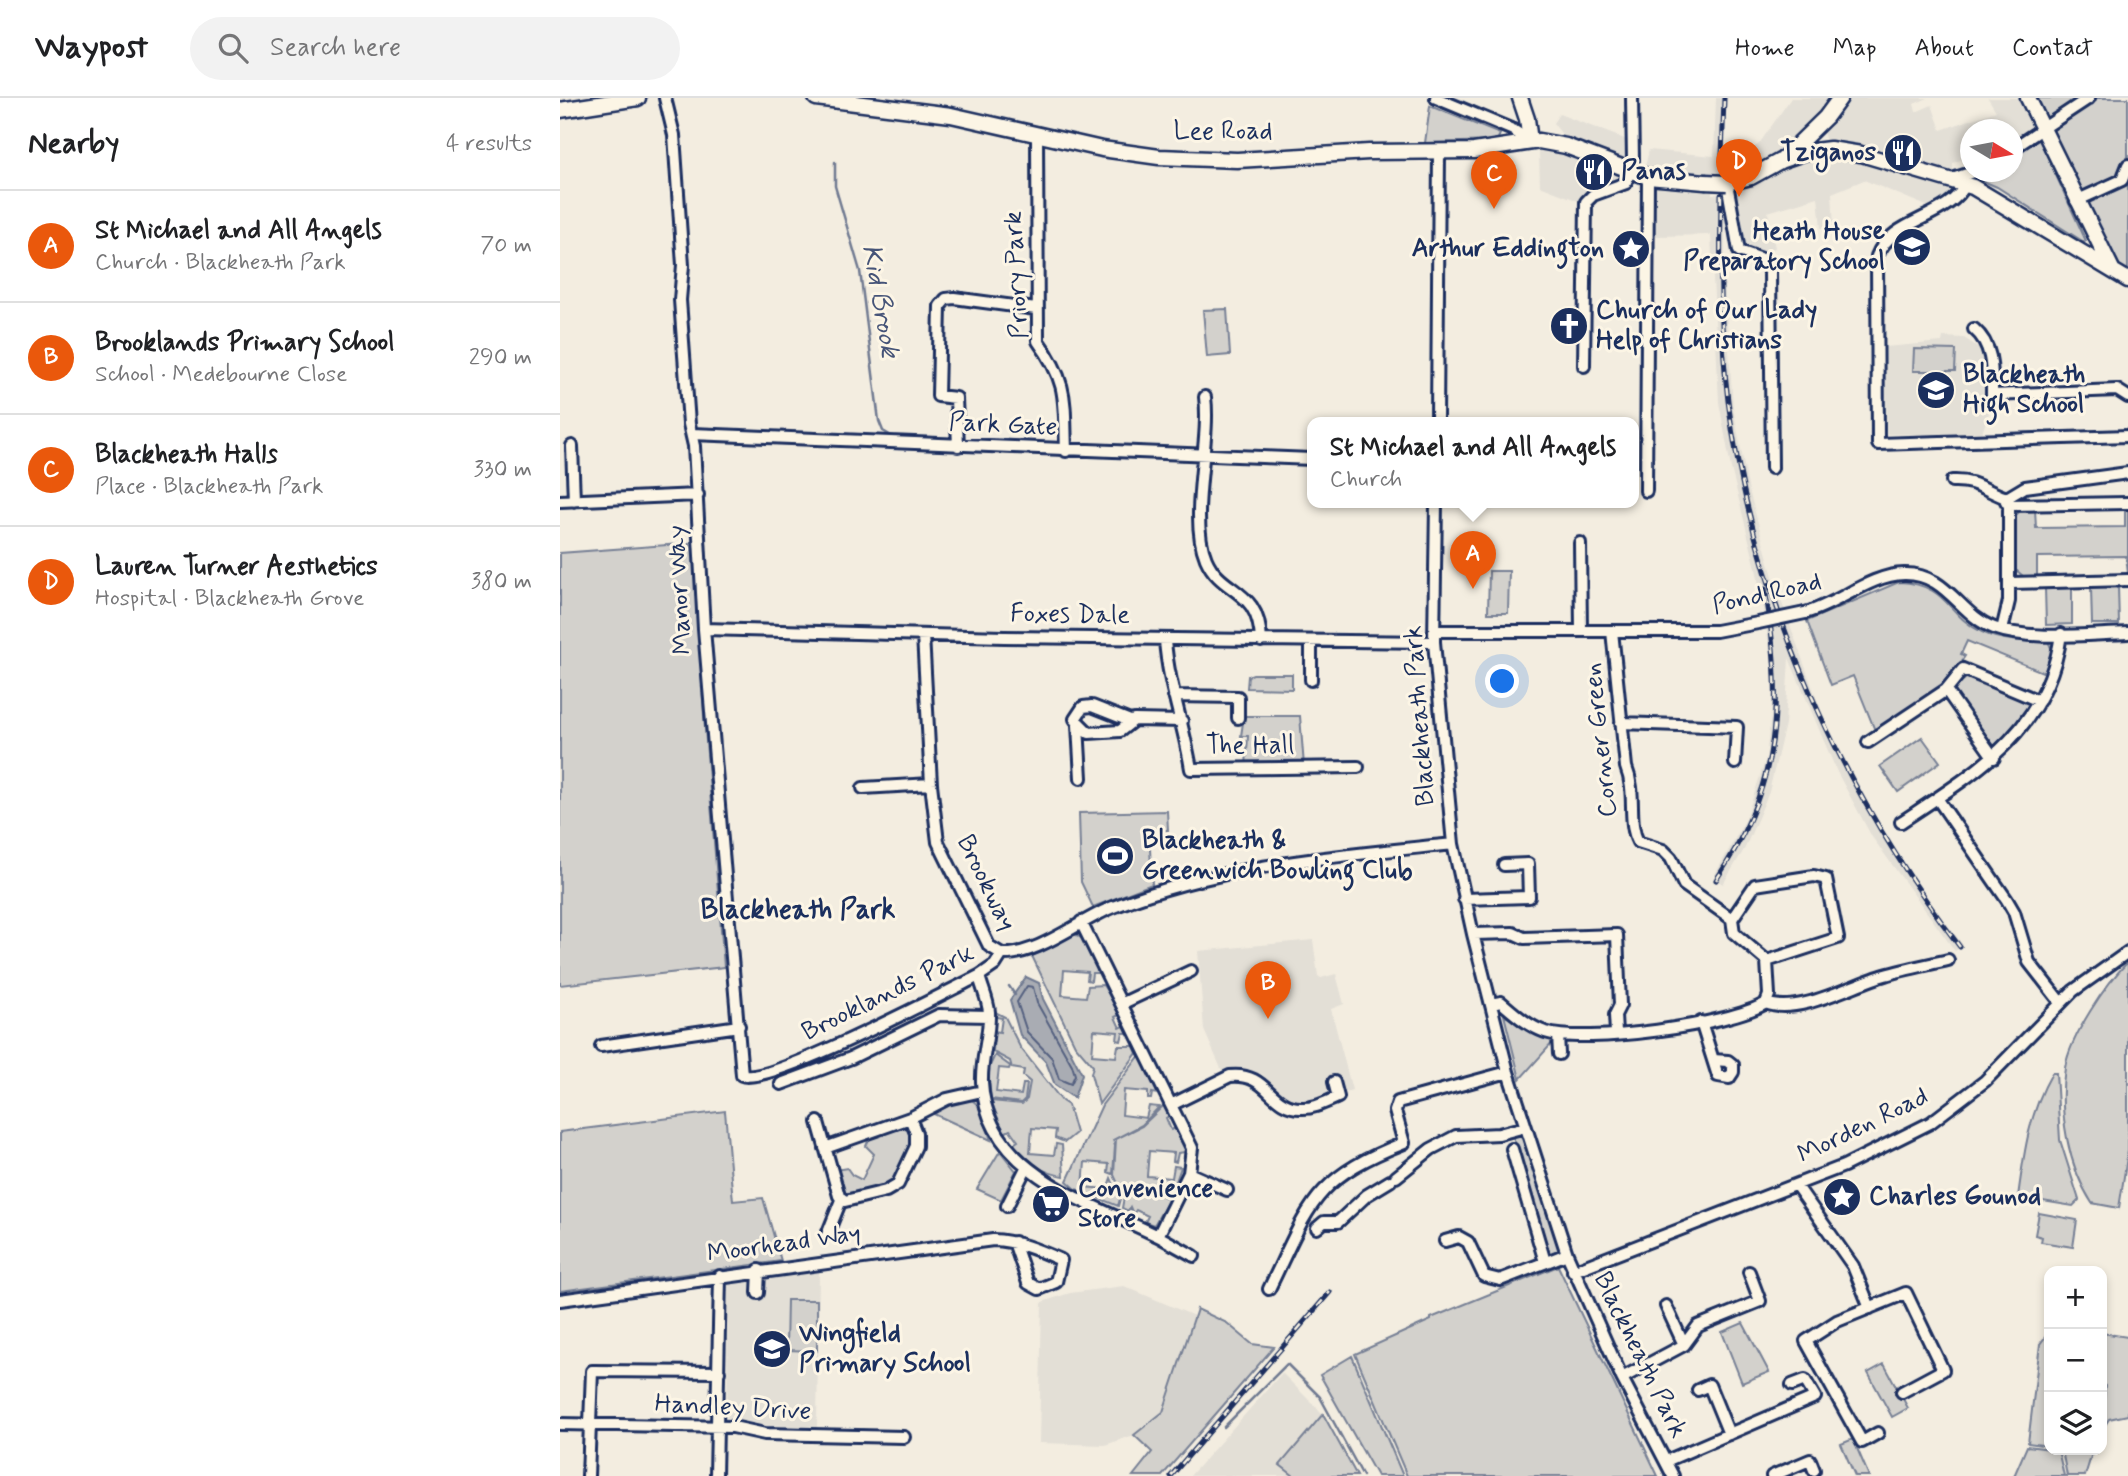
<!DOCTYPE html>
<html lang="en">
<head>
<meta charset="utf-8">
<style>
  :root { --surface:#fff; --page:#f2f2f2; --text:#202124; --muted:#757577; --line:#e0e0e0; --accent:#ea580c }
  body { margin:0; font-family:Mynerve,sans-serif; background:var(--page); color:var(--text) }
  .controls { position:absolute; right:21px; bottom:21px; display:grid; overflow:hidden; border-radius:14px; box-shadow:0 4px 10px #0003 }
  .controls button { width:63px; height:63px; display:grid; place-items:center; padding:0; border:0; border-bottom:2px solid var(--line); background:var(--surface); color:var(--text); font:35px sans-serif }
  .compass { position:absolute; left:1400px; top:21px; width:63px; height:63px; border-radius:50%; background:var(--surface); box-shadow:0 4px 10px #0003; rotate:100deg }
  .you { position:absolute; left:943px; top:584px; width:24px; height:24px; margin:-18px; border:5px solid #fff; border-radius:50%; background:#1a73e8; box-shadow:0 0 0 10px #1a73e833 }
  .badge { display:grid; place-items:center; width:46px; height:46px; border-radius:50%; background:var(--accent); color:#fff; font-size:23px; font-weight:700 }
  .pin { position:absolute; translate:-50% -58px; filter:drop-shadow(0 2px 4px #0008) }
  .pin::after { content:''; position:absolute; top:37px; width:24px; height:21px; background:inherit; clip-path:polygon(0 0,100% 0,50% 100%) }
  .popup { position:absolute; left:747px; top:319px; width:332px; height:91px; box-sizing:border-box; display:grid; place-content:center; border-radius:14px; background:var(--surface); filter:drop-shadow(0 2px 5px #0005); font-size:23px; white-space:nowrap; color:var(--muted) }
  .popup b { font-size:26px; color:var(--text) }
  .popup::after { content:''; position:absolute; left:50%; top:100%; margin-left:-14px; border:14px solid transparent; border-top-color:var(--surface) }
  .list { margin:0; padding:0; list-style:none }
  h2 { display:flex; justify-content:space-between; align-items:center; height:91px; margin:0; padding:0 28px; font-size:30px }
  h2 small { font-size:23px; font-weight:400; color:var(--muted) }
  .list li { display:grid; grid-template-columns:46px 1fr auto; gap:21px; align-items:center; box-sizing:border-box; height:112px; padding:0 28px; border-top:2px solid var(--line) }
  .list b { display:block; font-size:26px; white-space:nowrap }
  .list p { margin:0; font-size:23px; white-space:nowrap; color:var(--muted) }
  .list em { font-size:23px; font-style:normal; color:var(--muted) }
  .icon { flex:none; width:38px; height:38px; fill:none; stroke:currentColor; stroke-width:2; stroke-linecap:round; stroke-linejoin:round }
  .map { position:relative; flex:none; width:1568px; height:1378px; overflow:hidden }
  header { display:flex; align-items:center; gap:42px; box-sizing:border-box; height:98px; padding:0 35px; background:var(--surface); border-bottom:2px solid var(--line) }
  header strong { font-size:33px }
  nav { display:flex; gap:38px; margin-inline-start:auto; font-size:24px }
  .search { width:490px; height:63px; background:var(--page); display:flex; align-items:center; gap:18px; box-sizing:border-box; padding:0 24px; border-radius:38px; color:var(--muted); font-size:26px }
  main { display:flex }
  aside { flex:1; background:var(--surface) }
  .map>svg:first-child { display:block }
</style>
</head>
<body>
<header>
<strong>Waypost</strong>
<div class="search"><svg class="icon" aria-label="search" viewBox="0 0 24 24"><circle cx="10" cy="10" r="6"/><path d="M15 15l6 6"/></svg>Search here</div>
<nav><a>Home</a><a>Map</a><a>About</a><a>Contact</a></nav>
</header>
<main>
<aside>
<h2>Nearby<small>4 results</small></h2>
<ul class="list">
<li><span class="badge">A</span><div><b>St Michael and All Angels</b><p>Church · Blackheath Park</p></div><em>70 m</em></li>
<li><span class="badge">B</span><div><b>Brooklands Primary School</b><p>School · Medebourne Close</p></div><em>290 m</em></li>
<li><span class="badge">C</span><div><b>Blackheath Halls</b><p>Place · Blackheath Park</p></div><em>330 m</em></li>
<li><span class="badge">D</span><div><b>Lauren Turner Aesthetics</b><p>Hospital · Blackheath Grove</p></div><em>380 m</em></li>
</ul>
</aside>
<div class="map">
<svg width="1568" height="1378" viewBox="0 0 1568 1378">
  <rect width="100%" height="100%" fill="#f3ede0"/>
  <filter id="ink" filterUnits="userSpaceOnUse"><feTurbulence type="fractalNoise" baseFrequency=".0143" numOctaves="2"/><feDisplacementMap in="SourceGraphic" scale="14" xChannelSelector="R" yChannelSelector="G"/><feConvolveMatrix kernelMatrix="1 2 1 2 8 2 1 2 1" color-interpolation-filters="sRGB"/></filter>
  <g filter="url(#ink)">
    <path fill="#e3dfd6" d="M1156,0h10l-3,59 17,1 19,-14 32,-46h42l-19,26 -36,33 -28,15 -44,3 -61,-8 4,-17 65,6z
      M1289,0h79l-14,6 2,8 16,-7 9,25 55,-19 -8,-13h37l13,21 -3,10 -22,10 -1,-9h-42v26l-17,7v9l-127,-31 -3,-9z
      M999,16l71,27 -2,20 -63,-23 -12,-15z
      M979,53l25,1 57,22 2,5 -42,23 -41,-16z
      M1248,57h38l111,33 -5,7 -23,12 -65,-27 -32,13 2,34 -13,1 -3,-31 -50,15 7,36 -22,4 -9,-4 -10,-60z
      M1096,89l56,2v5l13,1v102l8,110 15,80 27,97 53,146 57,105 41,62 37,48 -8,6 -83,-114 -35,-65 -48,-114 -4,66 -16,68 -24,56 -22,36 -10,-6 33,-59 20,-61 7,-63 -1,-32 -16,-95 -25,-100 -12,-66 -8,-167 -57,1 -1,-42z
      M1383,239l21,1 23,15 -13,22 13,10v11l5,8 -11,32 -94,-2 -2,-87 57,-5z
      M753,842l5,36 3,2 15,-4 8,30 -13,5 21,81 -50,15 -16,-5 -24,-26 -22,-5 -17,4 -19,-43 -6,-79z
      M259,1174l-2,156 -54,-1 -36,-9 1,-135z
      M564,1188l70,30 -31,96 -29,23 -29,10 -66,-2 3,-141 28,-9z
      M722,1275l41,41 -43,51 14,11h-104z"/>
    <path fill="#d3d1cc" stroke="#778095" stroke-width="2" d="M1472,0h96v175l-12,-8z
      M870,8l70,28 -3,7 -72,2z
      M1479,40l47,103 -2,1 -87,-55 -23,-10 13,-5h25l1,-16z
      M667,211l3,46 -23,2 -4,-47z
      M1354,251l42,1 -1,21h-42z
      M1565,409h3v67l-2,-18 -89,1v19h-14l-7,-6 -2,-53 8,-8h13l1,19 89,-1z
      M134,445l10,173 20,251 -164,18v-432z
      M929,473h20l-1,42h-20z
      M1339,484c50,2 48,34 83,50 21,10 43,9 66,9l4,9 -7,23 -78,-32 -6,13 4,2 -18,27 -71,50 -23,-57 -22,9 -24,-64z
      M1558,488l1,38h-27l-1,-37z
      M1512,489v37l-26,1 -1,-37z
      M693,576h39v15l-45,-1 1,-12z
      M1409,578l60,28 -14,26 -20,17 -41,-53 2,-8z
      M684,618h56l4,50 -58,1 2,-31h-7z
      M1362,639l18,25 -42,30 -18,-26z
      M607,713l1,19 -19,1 3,53 -59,23 -12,-25 -2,-69z
      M513,836c13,2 25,27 24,39h-5l-1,8 -4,-1 1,-8 -24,-2 -2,25 24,2 2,-11 15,-1 18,29 -6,3 5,11 6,-3 1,8h-4l-2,8 -4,-1 1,-8 -24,-2 -2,25 24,2 2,-11h16l3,7 -38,51 -8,-30 2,-8 -18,-21 -43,-89z
      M1568,864v189l-9,57 -27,-5c-24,-37 -34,-92 -27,-135 5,-31 41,-85 63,-106z
      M435,914l10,5 15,30 42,54 6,4 8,28 -11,9 -10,-4 1,-8 -24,-2 -2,25 24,2 2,-11 6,1 2,31c-22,-3 -36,-14 -52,-31l6,-4 -8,-11 -6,3 -13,-32 31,3 5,-5 3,-17 -7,-6 1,-6 -12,-2 -2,-7 -17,-9 1,-21 6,1 2,-14 -6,-1z
      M944,917l21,14 30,11 -35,39z
      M581,956l17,40 -6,-1 -1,6h-3v-7l-24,-2 -2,25 24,3 3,-12 10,1 -17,18 -29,15 2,6 -2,28 -5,-2 1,-8 -24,-2 -2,25 24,2 4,-11 9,21 -2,7 -42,-17 -9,-8 35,-76z
      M435,957l15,11 -1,3 -10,-1 -3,24 25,3 2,-11h4l-2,15 -4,4 -30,-4 -3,-29z
      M1492,975h4l4,67 19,60 -6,6 -55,-9c6,-45 11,-84 34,-124z
      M412,1002l7,6 12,34 -57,-26 18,-11z
      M604,1007l8,9 -6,4 5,12 7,-3 8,25 -8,1 -2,9 -3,-1 1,-8 -25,-2 -2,25 25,2 2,-12 7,1 -8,23 -6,-3 -4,9 6,3 -15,26 -9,-3 3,-6 -12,-6 -3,4 -3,-7 -2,4 -6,-3 2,-11 -10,-22 2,-36 26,-13z
      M165,1013l8,90 30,-3 18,63 -221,30v-159z
      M341,1030l7,2c14,38 -29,70 -64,65l-9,-25 12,-2 5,7 10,5 12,-26 -8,-8 3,-7z
      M964,1035l36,115v4l-13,6 -34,-122z
      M440,1053l16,20 -15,29 -24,-11z
      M1479,1115l38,7 -4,27 -32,-5 1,-5 -7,-2z
      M998,1168l100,210h-251l-52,-122 76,-34v-2z
      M227,1202h30v51l-31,-1z
      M637,1211l30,14 25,21 22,3 -112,129h-29l19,-24 -18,-17 29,-23z
      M1183,1225l26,49 -27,11 -20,-51z
      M1489,1234v114l-21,-3 12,-99z
      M1542,1235l26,4v78l-19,4 -7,11 3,-44 -3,-3z
      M792,1258l51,120h-26l-57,-101z
      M1324,1266l24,44 -16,9 -24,-44z
      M763,1316l34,62h-63l-14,-11z
      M1293,1341l16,37h-14l-14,-32z
      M1467,1348l31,4 6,26h-50z
      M1502,1352h31l-8,26h-18z"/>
    <path fill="#a9acb3" stroke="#707a91" stroke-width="2" d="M466,879l13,6 4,16 39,75 -8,24 -19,-13 -9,-23 -26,-27 -10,-35z"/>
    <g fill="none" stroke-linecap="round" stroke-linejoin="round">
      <path stroke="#546180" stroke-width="2" d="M467,888l6,1 4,16 35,62 3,10 -4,9 -12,-5 -7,-21 -25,-26 -10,-30z"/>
      <path stroke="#707a91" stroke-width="2.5" d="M275,64v24l25,85 19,150 4,10 12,7
        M449,888l6,9
        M664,1329l63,-63 33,33 43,79"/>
      <defs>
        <path id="minor" d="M105,0l9,37 9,130 -3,35 9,124 5,22 10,183 38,446c25,12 202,-82 237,-99l16,-11 7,-11c35,2 78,-34 111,-47 110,-43 224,-51 340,-63
          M876,0l77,32 17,11
          M477,36l1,207c31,43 26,60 28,110
          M1452,51l77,-51
          M1392,81l21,-7
          M1167,85l12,68 23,8 8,13 2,196
          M1406,86c-18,35 -75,35 -89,72l1,188 250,-8
          M1516,103l46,-21 6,-15
          M1414,231c20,17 18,42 18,66l125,-5 11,7
          M1024,268l2,-164 7,-7 33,-12 7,-23 -1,-62
          M645,299c6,46 -17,119 1,162 16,37 53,27 55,82
          M877,325l2,-272
          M132,336l620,25
          M12,348l2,55
          M398,348l-2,-48 -18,-2 2,-90 6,-7 8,-1 82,11
          M1392,383c23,-1 31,8 52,16l3,6
          M1086,393l2,-314
          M1445,401l20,-12 103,-14
          M0,403l138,-6
          M876,405l-2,139 19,202 20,90 35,138 59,182 55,124 51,98
          M1020,445l1,88
          M1450,485l118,-3
          M1245,515c34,-9 64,-38 99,-39 43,-1 55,41 90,54 36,13 95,6 134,5
          M144,531l300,8 430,5
          M1442,532l7,-29v-96l119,-2
          M874,533h282l42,-8
          M1052,533l14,136c11,27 1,54 12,75l25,8 8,8 13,27 48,34
          M363,537l8,149 7,58 51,104 13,8
          M605,542c3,44 19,85 26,129l167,-2
          M751,582v-39
          M614,598l64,1v21
          M570,623l-38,-15 -9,1 -8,12 14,14 31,-2 14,-11 48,1
          M1061,625l116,4 -2,36
          M518,627l3,53
          M1308,644l78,-52
          M1434,660l-48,-68 17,-21 76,32
          M303,690l68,-4
          M1377,700l70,102 7,12 15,50 32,41
          M1341,724c74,-49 147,-91 160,-188
          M904,801l65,-2 -1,-33 -24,1
          M913,836l40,-1 11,5 93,-3 3,70 -5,10 1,18
          M419,878c3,12 9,24 10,36 1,24 -8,46 -7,70 4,91 107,120 176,154l31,-63 3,-25 -111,-226
          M563,905l68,-32
          M1206,905l3,-8 -2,-34 -33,-28 -2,-14 23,-34 59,-9 12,3 12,59 -71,23
          M1206,905c32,13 87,-19 119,-28 20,-6 42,-10 63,-15
          M931,906l10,-2c14,12 27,24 44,30 40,13 185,-7 221,-29
          M1141,924l17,54 11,2 4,-6v-7l-5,-4 -15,-1
          M998,937l1,19
          M41,948l138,-20
          M221,986l70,-26 88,-43 50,1
          M613,1006l57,-28c38,-4 39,32 71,32 13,1 25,-6 37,-11l-4,-15
          M258,1024l21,74 6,5 41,-10 12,-7 18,-38v-13l-6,-15
          M265,1050l85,-30 37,-19 35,-8
          M952,1051l33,113
          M629,1075l38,17
          M836,1079l35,-28 25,-13 43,-2 26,-7
          M1236,1087l57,81 17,42
          M447,1108l19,-38
          M757,1130l7,-6h14l29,-27 23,-14
          M267,1137l14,-35
          M598,1138l36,20
          M885,1143l14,-4 9,5 16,34 16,4 67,-26
          M1013,1173l271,-105 86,-43 55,-42 88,-90 55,-39
          M709,1191c41,-84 43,-110 135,-146l-9,-32 3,-9 110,-30
          M198,1195l1,-23
          M0,1202l433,-60c25,1 45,10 68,20l-5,22 -17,7 -11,-6 -14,-41
          M1106,1208l18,39
          M1062,1280l62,-33 14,-19 62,-25 -11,-29
          M1138,1292l11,-5 20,49
          M0,1326l173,3 32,7 139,3
          M1318,1335l-16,9 -56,-101 31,-20 69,-28 37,77 -41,22
          M1106,1363l149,-64 -10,-17 -13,5
          M28,1378l4,-105 127,1
          M156,1378l4,-200
          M1212,1378l38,-16 4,10"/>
        <path id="major" d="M256,0l135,17 151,34 57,8 78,3 132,-8 105,-1 65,-10 27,5 82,31 57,5
          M960,0l7,21 3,22
          M1468,0l84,171
          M0,12l78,-12
          M1224,60l42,-41 14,-19
          M1167,85l24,-6 29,-16 26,-9 24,-3 31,5 112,33 155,93"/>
      </defs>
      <use href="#minor" stroke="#1b2f5e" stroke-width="16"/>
      <use href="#major" stroke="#1b2f5e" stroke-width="19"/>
      <use href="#minor" stroke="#fcf5e5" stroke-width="10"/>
      <use href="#major" stroke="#fcf5e5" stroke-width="14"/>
      <defs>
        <path id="rail" d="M1162,59l2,-59
          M1161,97c-1,69 -1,138 7,206 26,199 112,388 232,546
          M1156,782c66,-98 68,-178 49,-291
          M611,1378l159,-184"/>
      </defs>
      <use href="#rail" stroke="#1b2f5e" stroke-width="5"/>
      <use href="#rail" stroke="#fcf5e5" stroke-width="2.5" stroke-dasharray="8" stroke-linecap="butt"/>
      <defs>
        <path id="minor-bridge" d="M1198,525l47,-10"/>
        <path id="major-bridge" d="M1145,84l22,1"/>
      </defs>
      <use href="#minor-bridge" stroke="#1b2f5e" stroke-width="16" stroke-linecap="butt"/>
      <use href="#major-bridge" stroke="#1b2f5e" stroke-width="19" stroke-linecap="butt"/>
      <use href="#minor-bridge" stroke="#fcf5e5" stroke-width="10"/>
      <use href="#major-bridge" stroke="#fcf5e5" stroke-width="14"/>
    </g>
  </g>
  <defs>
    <symbol id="restaurant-disc" viewBox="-11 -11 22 22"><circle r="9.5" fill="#1b2f5e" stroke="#fcf5e5"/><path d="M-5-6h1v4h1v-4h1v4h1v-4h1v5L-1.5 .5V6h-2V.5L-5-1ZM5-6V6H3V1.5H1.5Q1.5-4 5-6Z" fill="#fff"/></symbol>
    <symbol id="school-disc" viewBox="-11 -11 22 22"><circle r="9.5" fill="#1b2f5e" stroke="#fcf5e5"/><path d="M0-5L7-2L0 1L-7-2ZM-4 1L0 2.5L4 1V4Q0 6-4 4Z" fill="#fff"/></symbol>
    <symbol id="sight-disc" viewBox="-11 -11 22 22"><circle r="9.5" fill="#1b2f5e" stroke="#fcf5e5"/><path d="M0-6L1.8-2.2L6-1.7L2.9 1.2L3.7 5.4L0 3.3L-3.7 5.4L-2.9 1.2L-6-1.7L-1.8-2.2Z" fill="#fff"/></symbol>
    <symbol id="church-disc" viewBox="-11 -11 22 22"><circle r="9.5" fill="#1b2f5e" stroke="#fcf5e5"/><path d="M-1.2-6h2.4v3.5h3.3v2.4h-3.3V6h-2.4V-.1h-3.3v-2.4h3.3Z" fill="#fff"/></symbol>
    <symbol id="stadium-disc" viewBox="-11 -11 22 22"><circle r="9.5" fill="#1b2f5e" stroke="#fcf5e5"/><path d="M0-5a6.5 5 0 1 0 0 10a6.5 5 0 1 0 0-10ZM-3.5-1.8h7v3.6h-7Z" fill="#fff"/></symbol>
    <symbol id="supermarket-disc" viewBox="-11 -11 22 22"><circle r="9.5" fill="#1b2f5e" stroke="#fcf5e5"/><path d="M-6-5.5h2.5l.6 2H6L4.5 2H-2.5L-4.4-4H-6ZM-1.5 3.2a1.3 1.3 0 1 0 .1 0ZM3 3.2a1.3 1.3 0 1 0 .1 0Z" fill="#fff"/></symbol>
  </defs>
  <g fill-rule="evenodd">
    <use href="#restaurant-disc" x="1321" y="33" width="44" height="44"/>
    <use href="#restaurant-disc" x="1012" y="52" width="44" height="44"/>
    <use href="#school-disc" x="1330" y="127" width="44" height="44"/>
    <use href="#sight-disc" x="1049" y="129" width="44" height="44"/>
    <use href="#church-disc" x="987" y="206" width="44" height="44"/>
    <use href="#school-disc" x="1354" y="270" width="44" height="44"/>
    <use href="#stadium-disc" x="533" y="736" width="44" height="44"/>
    <use href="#sight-disc" x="1260" y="1077" width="44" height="44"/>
    <use href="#supermarket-disc" x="469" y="1084" width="44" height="44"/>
    <use href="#school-disc" x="190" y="1229" width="44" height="44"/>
  </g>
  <g text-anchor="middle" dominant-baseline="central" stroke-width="6" stroke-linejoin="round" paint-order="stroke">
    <g font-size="26" fill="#1b2f5e" stroke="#fcf5e5">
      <text x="663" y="34">Lee Road</text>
      <text transform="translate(457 177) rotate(-93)">Priory Park</text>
      <text transform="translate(443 327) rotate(3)">Park Gate</text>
      <text transform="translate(120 492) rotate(-93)">Manor Way</text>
      <text transform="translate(1207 496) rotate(-13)">Pond Road</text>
      <text transform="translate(510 517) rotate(1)">Foxes Dale</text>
      <text transform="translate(860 618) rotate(-94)">Blackheath Park</text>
      <text transform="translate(1041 642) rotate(-96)">Corner Green</text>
      <text x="690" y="648">The Hall</text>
      <text transform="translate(426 785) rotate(64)">Brookway</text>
      <text transform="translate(328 895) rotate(-26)">Brooklands Park</text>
      <text transform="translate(1303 1028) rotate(-26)">Morden Road</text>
      <text transform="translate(224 1146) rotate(-8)">Moorhead Way</text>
      <text transform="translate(1080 1257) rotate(64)">Blackheath Park</text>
      <text transform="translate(173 1310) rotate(3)">Handley Drive</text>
    </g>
    <g font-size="26" font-weight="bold" fill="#1b2f5e" stroke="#fcf5e5" text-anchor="start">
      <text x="1316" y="55" text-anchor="end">Tziganos</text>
      <text x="1061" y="74">Panas</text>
      <text x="1325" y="134" text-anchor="end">Heath House<tspan x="1325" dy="30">Preparatory School</tspan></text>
      <text x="1044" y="151" text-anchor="end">Arthur Eddington</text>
      <text x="1036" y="213">Church of Our Lady<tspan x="1036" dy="30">Help of Christians</tspan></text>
      <text x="1403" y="277">Blackheath<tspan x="1403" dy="30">High School</tspan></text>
      <text x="582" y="743">Blackheath &amp;<tspan x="582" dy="30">Greenwich Bowling Club</tspan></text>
      <text x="518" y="1091">Convenience<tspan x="518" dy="30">Store</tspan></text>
      <text x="1309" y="1099">Charles Gounod</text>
      <text x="239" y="1236">Wingfield<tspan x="239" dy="30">Primary School</tspan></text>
    </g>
    <g font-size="28" font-style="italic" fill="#465478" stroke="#fcf5e5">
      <text transform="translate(320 203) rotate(80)">Kid Brook</text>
    </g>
    <g font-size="28" font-weight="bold" fill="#1b2f5e" stroke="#fcf5e5">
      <text x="238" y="812">Blackheath Park</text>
    </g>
  </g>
</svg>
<div class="controls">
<button>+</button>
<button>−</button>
<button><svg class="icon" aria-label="layers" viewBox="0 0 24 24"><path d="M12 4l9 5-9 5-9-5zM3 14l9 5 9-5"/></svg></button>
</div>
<svg class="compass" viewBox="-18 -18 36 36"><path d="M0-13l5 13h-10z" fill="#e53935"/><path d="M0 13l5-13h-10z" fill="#757577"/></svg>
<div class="you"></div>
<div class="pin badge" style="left:913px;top:491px">A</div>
<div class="popup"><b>St Michael and All Angels</b>Church</div>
<div class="pin badge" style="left:708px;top:921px">B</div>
<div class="pin badge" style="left:934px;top:111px">C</div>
<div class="pin badge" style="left:1179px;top:99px">D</div>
</div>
</main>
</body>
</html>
